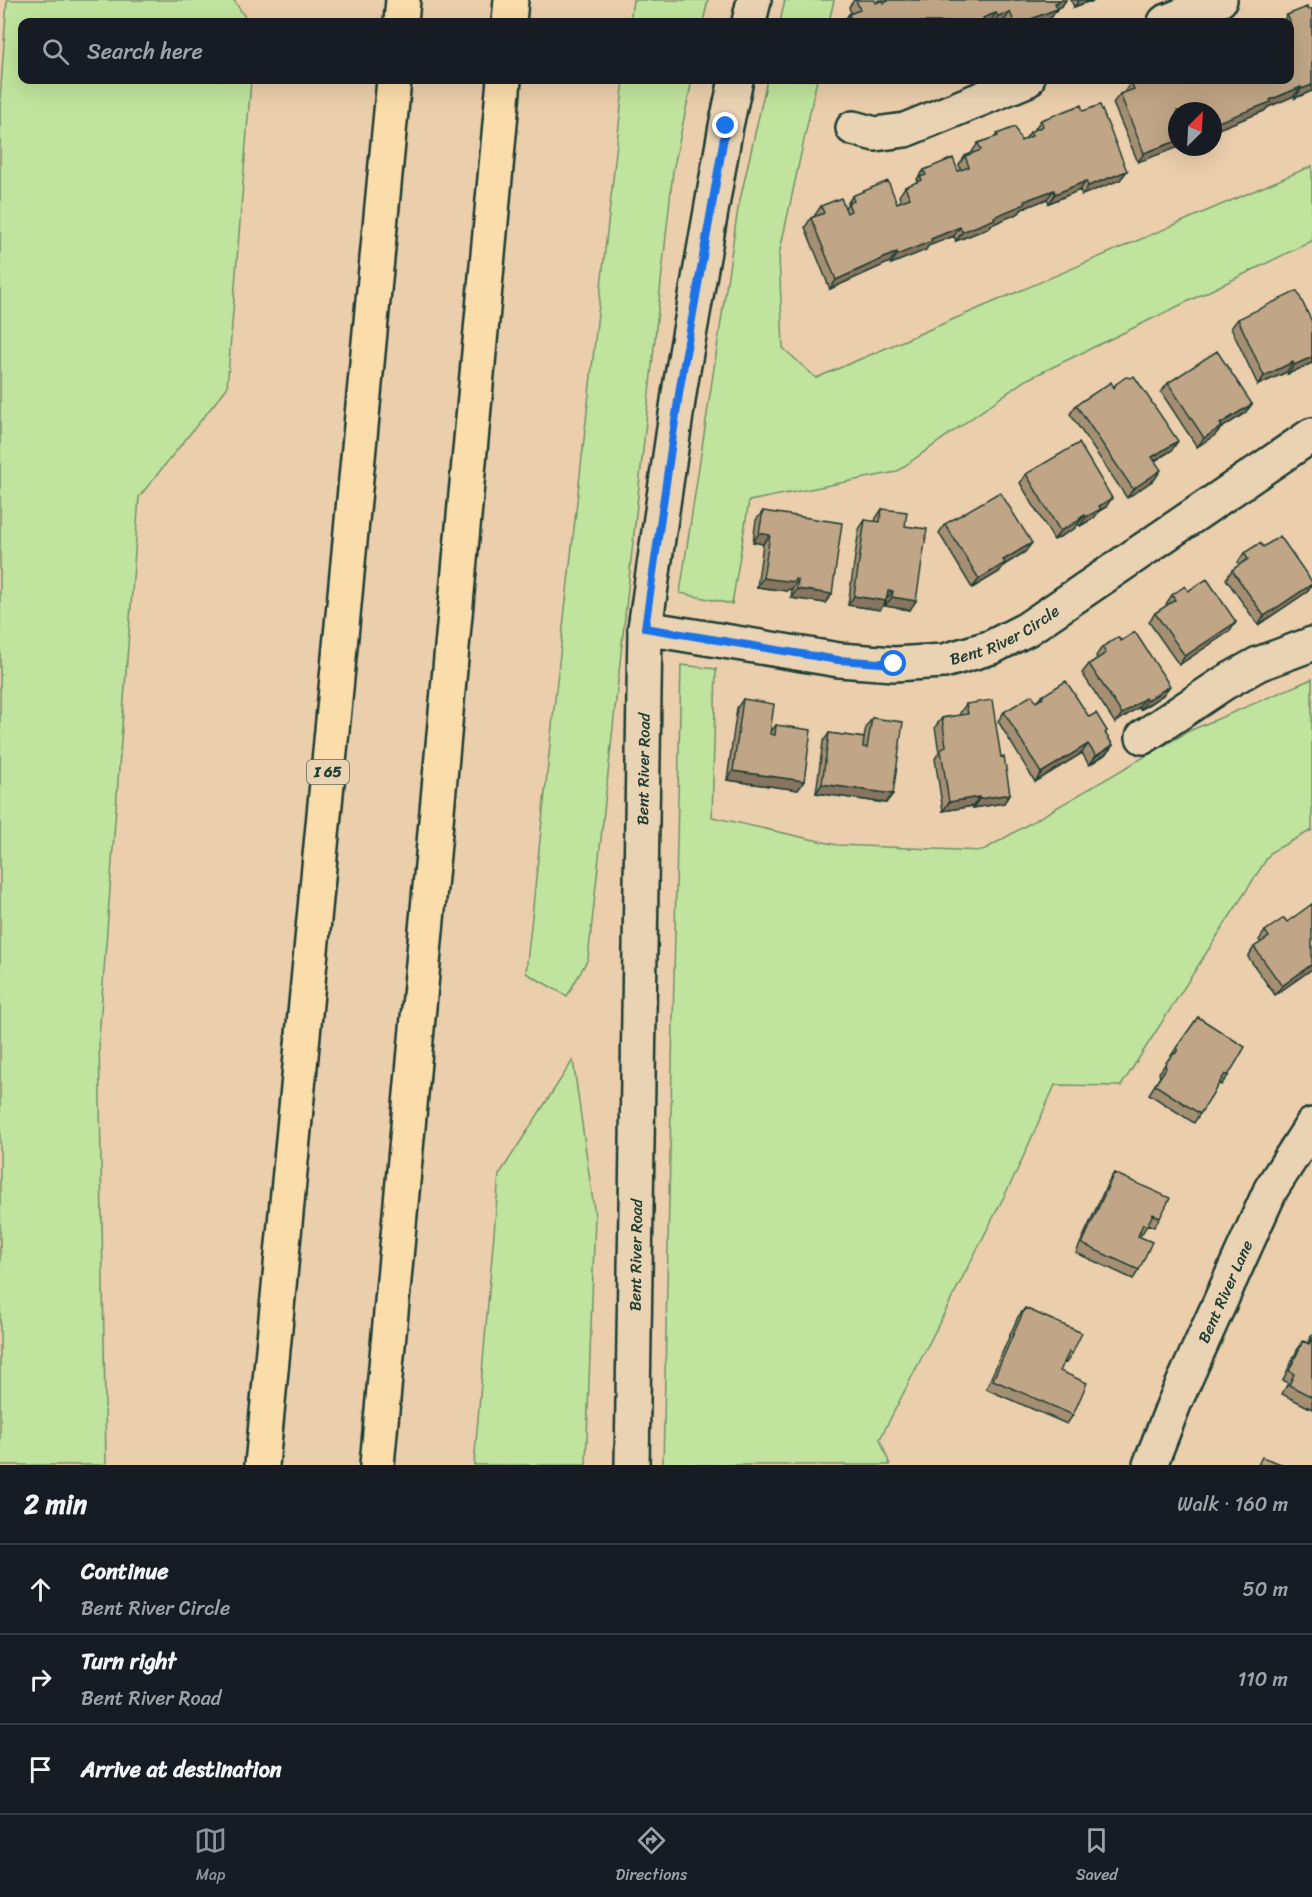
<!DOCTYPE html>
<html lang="en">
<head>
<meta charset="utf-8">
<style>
  :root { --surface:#171b24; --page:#20242c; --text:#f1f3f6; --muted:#9ea1a6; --line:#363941; --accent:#8c9099 }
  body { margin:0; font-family:Sriracha,sans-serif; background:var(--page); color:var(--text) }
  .compass { position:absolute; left:1168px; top:102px; width:54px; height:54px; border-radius:50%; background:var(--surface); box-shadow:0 6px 24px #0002; rotate:24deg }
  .stop { position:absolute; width:18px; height:18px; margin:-14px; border:4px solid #1a73e8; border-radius:50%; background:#fff }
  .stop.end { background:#1a73e8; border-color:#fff; box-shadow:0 2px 6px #0008 }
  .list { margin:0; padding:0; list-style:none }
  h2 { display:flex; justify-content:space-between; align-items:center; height:78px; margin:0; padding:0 24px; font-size:26px }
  h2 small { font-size:20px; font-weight:400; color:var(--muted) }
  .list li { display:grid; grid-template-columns:39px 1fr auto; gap:18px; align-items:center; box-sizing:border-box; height:90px; padding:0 24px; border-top:2px solid var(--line) }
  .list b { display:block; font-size:22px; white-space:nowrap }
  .list p { margin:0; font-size:20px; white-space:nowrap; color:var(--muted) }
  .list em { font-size:20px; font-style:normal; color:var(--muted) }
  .icon { flex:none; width:33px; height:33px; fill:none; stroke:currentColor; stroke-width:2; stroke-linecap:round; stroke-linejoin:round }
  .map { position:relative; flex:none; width:1312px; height:1465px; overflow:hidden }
  .search { position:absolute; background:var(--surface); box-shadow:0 6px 24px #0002; left:18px; right:18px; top:18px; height:66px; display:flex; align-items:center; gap:15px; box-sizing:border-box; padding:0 21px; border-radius:12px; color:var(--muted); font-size:22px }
  .sheet { height:348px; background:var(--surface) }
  nav { display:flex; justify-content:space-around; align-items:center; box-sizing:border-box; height:84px; border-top:2px solid var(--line); background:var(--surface); font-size:16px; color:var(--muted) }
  nav a { display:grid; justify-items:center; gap:3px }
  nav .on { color:var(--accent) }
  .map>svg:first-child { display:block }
</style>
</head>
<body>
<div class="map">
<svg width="1312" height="1465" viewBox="0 0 1312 1465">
  <rect width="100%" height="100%" fill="#ebceac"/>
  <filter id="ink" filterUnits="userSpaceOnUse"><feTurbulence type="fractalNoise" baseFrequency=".0167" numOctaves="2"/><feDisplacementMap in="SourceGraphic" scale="12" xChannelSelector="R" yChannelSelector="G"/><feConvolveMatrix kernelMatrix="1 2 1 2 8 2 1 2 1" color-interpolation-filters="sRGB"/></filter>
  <g filter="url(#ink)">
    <path fill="#c0e49d" stroke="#709068" stroke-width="1.5" d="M7,0h227l14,22h-226v58h229l-24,308 -88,109 -40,541 7,427h-106v-1365z
      M633,0h75l-5,22h-73z
      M785,0h49l-5,22h-49z
      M624,80h68l-19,91 -85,788 -21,37 -41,-23 26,-247z
      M767,80h50l-38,175 4,93 33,30 496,-212v75l-288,140 -128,91 -147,29 -17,103 -52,-11 58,-384z
      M681,665l35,4 -4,148 125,28 145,6 207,-120 123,-52v151l-41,22 -150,234 -66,-1 -39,88 -136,266 10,26h-227z
      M573,1060l22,156 -9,249h-112l25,-290z"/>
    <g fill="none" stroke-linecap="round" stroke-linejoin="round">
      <defs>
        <g id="minor">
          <path d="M749,22l5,-22"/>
          <path d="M1165,22l55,-22"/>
          <path d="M853,128l22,6 30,-4 122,-50"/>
          <path id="s1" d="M645,628l194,32 55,4 50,-3 48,-14 35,-18 285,-194"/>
          <path d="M1143,737l81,-54 34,-19 54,-20"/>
          <path id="s2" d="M632,1465l13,-837 35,-241 46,-261 10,-46"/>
          <path id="s3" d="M1150,1465l24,-61 97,-215 41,-64"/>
        </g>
        <path id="highway" d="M401,22l2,-22
          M509,22l2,-22
          M262,1465l132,-1385
          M377,1465l127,-1385"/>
      </defs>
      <use href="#minor" stroke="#1f3d34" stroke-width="38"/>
      <use href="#highway" stroke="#1f3d34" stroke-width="38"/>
      <use href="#minor" stroke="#ead3b3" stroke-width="33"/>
      <use href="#highway" stroke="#fbddab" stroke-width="33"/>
    </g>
    <path fill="#a58f73" stroke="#1f3d34" stroke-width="1.5" d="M854,0l22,3 2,-1v-2h188l-4,6 -5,2 -6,10 -12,4h-35v-1l-5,1h-156l6,-8 2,-1 -2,-6z
      M1071,0h26l-6,2v-1l-17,6z
      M1312,9v82l-17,7 -1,-2 -26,11 -4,4 -51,20v-20l-75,51 -25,-59 7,-9 5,-2v-1l6,-9 159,-2v-58h-8l5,-7z
      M1083,111l44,60 -7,9 -38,15 -2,-5 -31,13 -2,-4 -25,10 -3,4 -28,12 -2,3 -33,13 -2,-5 -26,10 -2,4 -35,14 -1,-2 -60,27 -25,-62 6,-9 4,-2v-1l6,-9 24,2 7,-12 45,7 4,-2 -2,-5 6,-9 11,-4 2,-3 -1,-1 7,-9 34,1 3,-1 -2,-5 6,-9 7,-3v-1l6,-9 17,-6 2,-3 24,7 4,-2 5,-7 4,-2 7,-10z
      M1238,319l74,3v41l-24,11 -1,-2 -29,13 -27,-57z
      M1168,383l84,21 -7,9 -25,16 -5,6 -18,12 -36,-55z
      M1116,384l56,66 -17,11v18l-28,19 -57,-84 6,-9 38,-18z
      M1026,474l80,33 -7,4 -5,7 -14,8 -2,-2 -4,5 -20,11 -34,-57z
      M882,509l28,101 -25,-4 1,-5 -6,9 -32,-5 11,-76 6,-9 10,2 1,-4z
      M763,511l69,83 -7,9 -34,-5 1,-9h-3l-2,2 -30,-4 6,-43 -10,-2 3,-22z
      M945,524l80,28 -21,13 -5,7 -27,16 -33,-55z
      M1263,547l49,35v3l-5,7 -49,33 -32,-46 6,-9 7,-5 -1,-3 6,-9z
      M1188,591l48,31 -6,9 -51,34 -30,-43 6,-9 12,-7 -1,-2 6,-9z
      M1121,641l42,54 -23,15 -1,-3 -24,16 -33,-50 7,-9 8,-5 -1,-3 6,-9z
      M1042,696l47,21 18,14 -2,3 8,11 -7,9 -17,11 -7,-12 -47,29 -37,-61 6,-9 32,-10z
      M743,699l27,34 6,-8 28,56 -6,9 -71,-10 10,-72z
      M966,704l38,99 -31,5v-2l-30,5 -8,-52 4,-7 -4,-25 7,-9 18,-3v-2z
      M872,718l14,85 -70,-10 7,-51 6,-9 35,5 2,-11z
      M1265,931l47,38 -37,26 -27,-38 6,-10 7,-4 -2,-3z
      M1198,1017l30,59 -7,9 -2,-2 -25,40 -45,-29 11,-17 -1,-4z
      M1114,1173l46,45 -6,9 -6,-3 -7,11 -2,-1 -1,2 1,34 -6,9 -57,-26 32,-71z
      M1025,1308l47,46 -6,9 -2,-1 -4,9 13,44 -6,9 -81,-35 32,-72z
      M1312,1334v75l-30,-15 6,-11 -5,-3 14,-30 6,-9 5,2z"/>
    <path fill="#86745e" stroke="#1f3d34" stroke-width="1.5" d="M1062,0h4l-4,6 -14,6 7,-9z
      M1079,0h12l-17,7z
      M1057,9l-6,9 -12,4h-16z
      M1010,12l-6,9 -5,1h-6l5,-6z
      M996,13l-6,9h-10l3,-4z
      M888,80h7l-10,3z
      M1312,85v6l-17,7 6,-9z
      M1301,87l-7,9 -26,11 -4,4 -51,20v-7z
      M1177,141v6h2l-41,15 6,-9z
      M1127,171l-7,9 -38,15 6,-9z
      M1086,181l-6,9 -31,13 6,-9z
      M1054,190l-7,9 -25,10 -3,4 -28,12 -2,3 -33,13 6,-9 62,-31z
      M960,227l-6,9 -26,10 -2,4 -35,14 6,-9 34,-16z
      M897,252l-7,10 -60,27 6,-9z
      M1312,357v6l-24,11 6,-9z
      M1293,362l-6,10 -29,13 6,-9z
      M1252,404l-7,9 -25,16 -5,6 -18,12 7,-9 16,-14z
      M1178,441l-6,9 -26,16 6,-9z
      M1161,470l-6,9 -28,19 6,-9z
      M1112,498l-6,9 -7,4 -5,7 -14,8 6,-9 13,-11z
      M1085,515l-11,14 -20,11 6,-9z
      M759,533l11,2 -7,9 -10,-2z
      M1032,543l-7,9 -21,13 -5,7 -27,16 7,-9 24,-19z
      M763,578l32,1 3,1 -6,9h-3l-2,2 -30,-4z
      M1312,584l-5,8 -49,33 6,-9z
      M797,589l35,5 -7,9 -34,-5z
      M888,591h5l-7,9z
      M854,596l32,5 -6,9 -32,-5z
      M892,597l24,4 -6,9 -25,-4z
      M1236,622l-6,9 -51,34 6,-9z
      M1170,686l-7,9 -23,15 6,-9z
      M1145,698l-6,9 -24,16 7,-9z
      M1088,744l-6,9 -47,29 6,-9z
      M1113,745l-7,9 -17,11 7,-9z
      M733,771l71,10 -6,9 -71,-10z
      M822,784l71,10 -7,9 -70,-10z
      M1010,794l-6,9 -31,5 6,-9z
      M979,797l-6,9 -30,5 6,-9z
      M1312,964v5l-37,26 7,-9z"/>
    <path fill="#c0a686" stroke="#1f3d34" stroke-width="1.5" d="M856,0h19l1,3 7,-3 1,3 4,-2v-1h174l-7,3 2,6 -34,13h-9l-4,-10 -12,4 -2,-3 -13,5 2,4h-133l-3,-8 11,-4z
      M1307,7l1,3 4,-1v76l-11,4v-2l-31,13 1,2 -58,22v-13h-36v30l-33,12 -24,-59 14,-5 -3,-7 6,-2h11v1l4,-1h16l1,2 6,-2h115v-58h-3l3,-1 -3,-6z
      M1081,105l2,6 17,-6 27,66 -39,15 -2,-5 -31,13 -1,-4 -30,11 1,3 -31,13 1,2 -33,13 -2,-5 -29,12 1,2 -35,14v-3l-61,28 -25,-62 13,-5 -3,-7 20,-8 6,15 4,-2 -3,-8 6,-2 -2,-5 36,-15 9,22 13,-5 -5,-11 17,-7 -2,-3 6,-2 -2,-5 29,-12 5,13 11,-4 -4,-11 16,-6 -3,-7 20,-7 -1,-2 18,-7 6,14 11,-5 -2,-4 13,-6 -2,-6z
      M1297,291l15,31v35l-18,8 -1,-3 -29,14 -26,-57z
      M1217,351l35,53 -32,20 2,2 -18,12 -36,-55z
      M1134,376l44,65 -26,16 9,13 -28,19 -57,-84 35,-23 3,6 2,-4 10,-7 5,1z
      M1079,443l33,55 -13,8 2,3 -15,8 -1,-2 -6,3 1,2 -20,11 -34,-57z
      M1000,492l32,51 -29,17 2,3 -26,16 -34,-55z
      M882,509l25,3 -2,14 22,3 -11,72 -24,-4 1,-6h-5l-2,10 -32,-5 11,-76 15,2z
      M763,511l79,12 -10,71 -35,-5 1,-9 -3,-1 -1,3 -31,-4 7,-43 -11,-2z
      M1280,536l32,46v2l-48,32 -32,-46 16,-11 -4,-6 16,-10 3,4z
      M1207,579l29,43 -51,34 -30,-43 20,-13 -3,-5 13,-9 3,5z
      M1135,632l35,54 -24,15 -1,-3 -23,16 -33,-50 17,-11 -4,-6 16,-10 3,4z
      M1066,681l23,36 7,-4 11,18 -2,2 8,12 -17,11 -8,-12 -47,29 -37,-61 28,-17 4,7 7,-4 -1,-2z
      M743,699l31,5 -4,30 5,1 1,-10 35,5 -7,51 -71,-10z
      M992,700l9,57 3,-1 6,38 -31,5v-2l-30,5 -8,-52 5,-4 -4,-28 26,-4 -2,-10z
      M872,718l31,4 -10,72 -71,-10 7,-51 35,5 -1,9 4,1z
      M1312,904v60l-30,22 -28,-39 15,-10 -4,-6 19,-13 3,4z
      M1198,1017l47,30 -17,29 -3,-2 -25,40 -45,-29 11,-17 -1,-4 7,-9 4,-2 2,-4 -2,-1z
      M1114,1173l56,25 -10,20 -7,-4 -6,12 -4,-2 -5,12 14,6 -13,28 -57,-26z
      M1025,1308l57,25 -10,21 -3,-2 -9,19 27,12 -14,32 -80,-35z
      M1312,1338v59l-23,-12 5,-11 -5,-3 14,-30 6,3z
      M1262,1457l22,8h-26z"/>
  </g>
  <g fill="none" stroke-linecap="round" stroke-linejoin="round" filter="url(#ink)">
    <path stroke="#1a73e8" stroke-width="8" d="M726,126l-46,261 -35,241 193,32 56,4"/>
  </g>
  <g text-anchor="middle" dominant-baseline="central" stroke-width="4.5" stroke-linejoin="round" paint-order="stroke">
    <rect fill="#ead3b3" stroke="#5c6a5a" stroke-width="1.5" x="307" y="760" width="42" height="24" rx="4.5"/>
    <g font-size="15" font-weight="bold" fill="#1f3d34">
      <text x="328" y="772">I 65</text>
    </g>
    <g font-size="16" fill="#1f3d34" stroke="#ead3b3">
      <text stroke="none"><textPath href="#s1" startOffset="368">Bent River Circle</textPath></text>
      <text stroke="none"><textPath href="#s2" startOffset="696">Bent River Road</textPath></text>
      <text stroke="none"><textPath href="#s2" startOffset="210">Bent River Road</textPath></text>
      <text stroke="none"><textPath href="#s3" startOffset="189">Bent River Lane</textPath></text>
    </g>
  </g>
</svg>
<svg class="compass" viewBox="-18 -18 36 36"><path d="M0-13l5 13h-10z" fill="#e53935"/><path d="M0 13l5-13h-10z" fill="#9ea1a6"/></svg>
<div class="stop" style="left:894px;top:664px"></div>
<div class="stop end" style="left:726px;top:126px"></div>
<div class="search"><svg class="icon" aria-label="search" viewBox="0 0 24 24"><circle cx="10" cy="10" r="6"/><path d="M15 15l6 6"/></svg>Search here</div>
</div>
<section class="sheet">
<h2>2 min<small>Walk · 160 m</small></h2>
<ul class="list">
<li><svg class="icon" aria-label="ahead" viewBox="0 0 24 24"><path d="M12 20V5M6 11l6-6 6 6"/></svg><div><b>Continue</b><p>Bent River Circle</p></div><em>50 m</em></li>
<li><svg class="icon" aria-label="right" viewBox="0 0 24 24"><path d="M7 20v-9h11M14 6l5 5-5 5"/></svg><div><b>Turn right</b><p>Bent River Road</p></div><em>110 m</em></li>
<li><svg class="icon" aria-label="arrive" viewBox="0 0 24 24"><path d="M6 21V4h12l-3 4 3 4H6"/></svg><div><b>Arrive at destination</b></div></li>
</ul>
</section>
<nav>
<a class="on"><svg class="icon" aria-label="map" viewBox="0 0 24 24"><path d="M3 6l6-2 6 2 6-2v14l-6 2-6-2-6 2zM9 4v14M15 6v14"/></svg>Map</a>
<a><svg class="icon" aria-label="directions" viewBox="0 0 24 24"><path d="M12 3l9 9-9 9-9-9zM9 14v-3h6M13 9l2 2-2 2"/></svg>Directions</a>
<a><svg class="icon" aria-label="saved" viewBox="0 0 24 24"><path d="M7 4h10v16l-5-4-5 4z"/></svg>Saved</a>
</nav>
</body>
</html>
